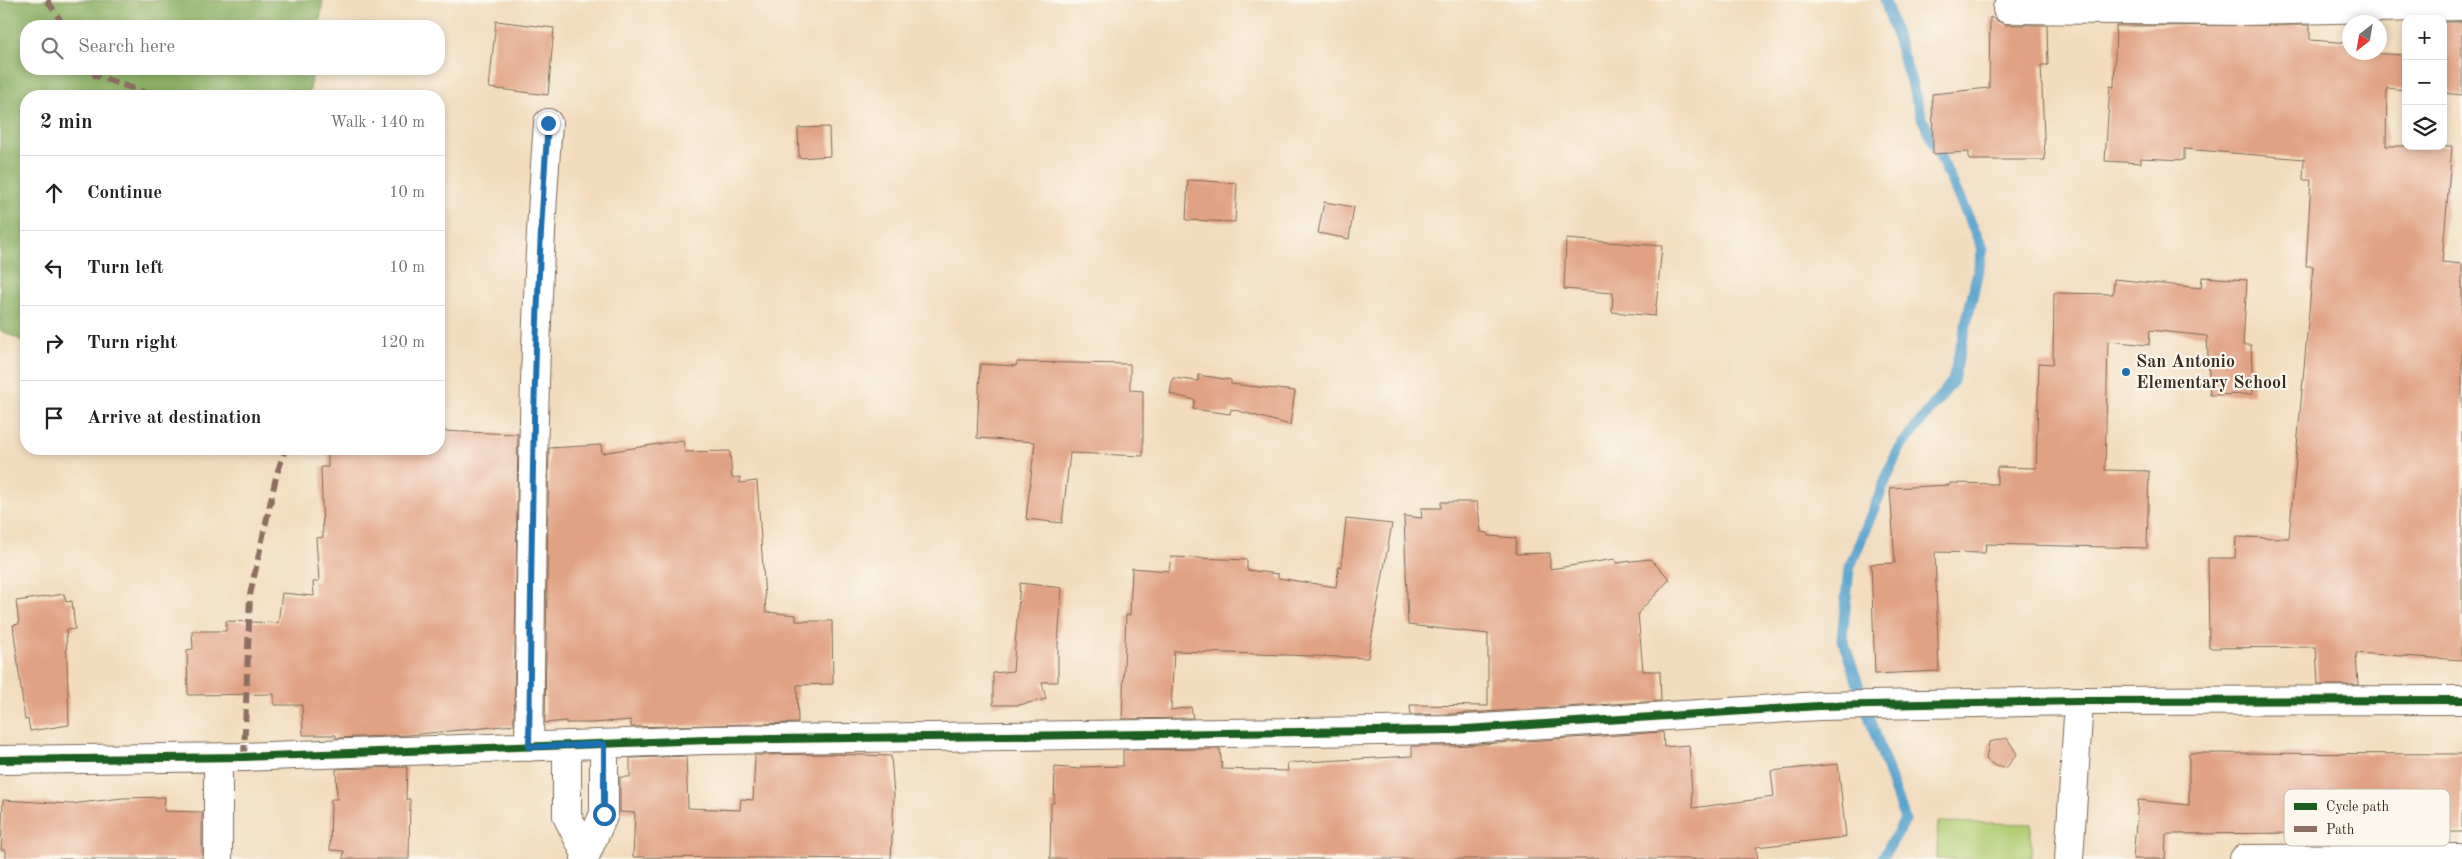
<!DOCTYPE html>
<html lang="en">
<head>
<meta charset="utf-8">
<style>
  :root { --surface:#fff; --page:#f6f6f6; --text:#222; --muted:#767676; --line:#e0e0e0 }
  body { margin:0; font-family:"Old Standard TT",serif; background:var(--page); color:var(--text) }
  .controls { position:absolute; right:15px; top:15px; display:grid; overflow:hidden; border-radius:10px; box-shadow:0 2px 8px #0003 }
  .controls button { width:45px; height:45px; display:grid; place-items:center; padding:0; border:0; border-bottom:1px solid var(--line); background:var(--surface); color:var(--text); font:25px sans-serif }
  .compass { position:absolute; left:2342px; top:15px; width:45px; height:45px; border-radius:50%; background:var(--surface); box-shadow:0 2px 8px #0003; rotate:211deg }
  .stop { position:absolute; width:15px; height:15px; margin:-11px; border:4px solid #1f6fb2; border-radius:50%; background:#fff }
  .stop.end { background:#1f6fb2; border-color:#fff; box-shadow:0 1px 5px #0008 }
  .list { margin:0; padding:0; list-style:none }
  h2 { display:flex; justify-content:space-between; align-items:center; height:65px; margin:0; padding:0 20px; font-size:21px }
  h2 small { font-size:16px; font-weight:400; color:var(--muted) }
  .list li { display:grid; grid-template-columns:32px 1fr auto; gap:15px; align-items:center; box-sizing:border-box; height:75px; padding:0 20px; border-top:1px solid var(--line) }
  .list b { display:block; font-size:19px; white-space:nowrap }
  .list em { font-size:16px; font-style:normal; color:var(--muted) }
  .icon { flex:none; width:28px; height:28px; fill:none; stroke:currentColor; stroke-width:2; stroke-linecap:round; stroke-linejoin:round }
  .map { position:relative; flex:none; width:2462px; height:859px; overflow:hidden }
  .search { position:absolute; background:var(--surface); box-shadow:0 2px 8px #0003; left:20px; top:20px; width:425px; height:55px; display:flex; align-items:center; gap:12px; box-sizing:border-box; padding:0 18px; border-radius:20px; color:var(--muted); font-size:19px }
  .panel { position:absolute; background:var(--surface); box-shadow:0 2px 8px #0003; left:20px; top:90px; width:425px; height:365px; border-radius:20px }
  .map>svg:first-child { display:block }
</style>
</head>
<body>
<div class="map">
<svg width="2462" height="859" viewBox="0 0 2462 859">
  <rect width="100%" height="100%" fill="#fbf7ec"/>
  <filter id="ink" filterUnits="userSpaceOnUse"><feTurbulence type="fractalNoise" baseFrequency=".02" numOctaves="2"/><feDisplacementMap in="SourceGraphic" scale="10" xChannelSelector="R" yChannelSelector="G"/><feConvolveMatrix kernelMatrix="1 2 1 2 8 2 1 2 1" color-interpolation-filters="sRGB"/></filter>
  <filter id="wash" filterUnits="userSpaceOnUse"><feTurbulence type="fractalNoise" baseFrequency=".0096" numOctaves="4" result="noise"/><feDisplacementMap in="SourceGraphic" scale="20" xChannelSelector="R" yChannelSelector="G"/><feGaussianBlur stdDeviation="1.12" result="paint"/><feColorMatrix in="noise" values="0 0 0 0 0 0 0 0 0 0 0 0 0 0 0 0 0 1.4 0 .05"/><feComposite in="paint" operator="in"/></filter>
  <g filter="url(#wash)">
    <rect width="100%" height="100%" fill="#f2dcbd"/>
    <path fill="#b1ce75" stroke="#767c4a" d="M1938,822l93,2v35h-94z"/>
    <path fill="#8cb166" stroke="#646e42" d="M0,0h323l-4,26h-293v43h287l-4,27h-283v247l-26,-13z"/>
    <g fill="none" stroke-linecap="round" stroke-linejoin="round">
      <path stroke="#55a2ce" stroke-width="11" d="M1882,859l23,-39 -63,-182 7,-69 49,-119 55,-69 30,-132 -60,-129 -38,-120"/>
    </g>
    <g id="blocks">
      <path fill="#e1a184" d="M1990,17l16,8h41l1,40h-7l4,95h-76v-8l-36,2 -1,-60 57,-6z
        M496,21l58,7 -6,67 -59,-7z
        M2443,22h19v73l-19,-2z
        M2310,25v15l40,3v9l56,3v35l-19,-2 -1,58h66l-10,116 20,2v396l-106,-7 2,32h-40l-2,-38 -107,1 -1,-90h27l1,-21 53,1 24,-272h-7l5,-86h-8l1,-21 -120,-10v11l-43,-2v5l-36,-2 5,-75 4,1 2,-61z
        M829,127l1,29 -31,2 -1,-30z
        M1188,180l49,3 -2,39 -49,-2z
        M1324,202l30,5 -5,32 -31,-6z
        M1566,239l96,7 -7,70 -43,-4 1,-19 -49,-4z
        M2202,277l45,3 -4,65h8l2,49 -43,1 -3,-59 -57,-6 -1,15 -41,-4 -3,129 44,1 -2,77 -161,-4 -1,9 -50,-1 4,119 -64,3 -4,-110 24,-1 -5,-75 60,-3v-2l47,1v-17l39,1 3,-105 14,1 1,-71 59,1 1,-15 87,9z
        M1017,362l113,2v26l13,1v65l-73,-3 -8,70 -36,-4 9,-77 -58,-4 3,-74 36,2z
        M1198,375l33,5v4l64,7 -5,34 -59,-16 -1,5 -37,-5 2,-9 -25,-6 3,-16 25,3z
        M439,431l79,3 -4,291 -106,10 -72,3v-3h-33l-1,-30h-28v-11l-86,1 -1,-45 6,-1 -1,-18h34v-10l52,2 4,-30 32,3 -1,-14 6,-1 -3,-43 7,-1 -2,-70h7v-18h111z
        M683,440l2,12 45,-1 2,27 8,-1v6l17,-2 9,131 30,3v6h36l1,63 -36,1 1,38 -167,4v-7l-39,3h-26v-2l-21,2 4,-275 52,-3 1,8z
        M1441,502h36l4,30 7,1v3l28,2v16l34,-1v16l65,-10 1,4 34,-4 20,20 -32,34 5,58h17l1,30 -210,13 -40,1 -1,-10 78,1v-72l-80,-9 -4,-109 18,2 -1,-10h20z
        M1346,519l46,5 -24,134 -194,-7 -3,59 20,-3 2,11 -71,1 4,-104h4l2,-47 37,3 2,-14 76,3v10l31,4v4l58,9 3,-21 2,1z
        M1020,583l42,5 -4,55v39h-16l4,17 -27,6h-26v-32l20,-2z
        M64,594l2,8 6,-1 3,28 -9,1 3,95 -39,6 -2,-12 -3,1 -12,-95 6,-1 -3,-23z
        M1663,732l1,15 25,-2 4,63 81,-11 -3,-26 67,-7 8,73 -90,10 2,12h-708l1,-56h3l1,-36 25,2v-2l43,-1v-16l97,-1 2,20 66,2 -1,-8 125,-7v-10h41z
        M2007,738l10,16 -11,14 -11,-2 -9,-7 3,-17z
        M2189,753l273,1v78l-296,2 -1,25h-32l5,-59 51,5z
        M832,754l59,2 3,40 -3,63 -258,-2 2,-44 -15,-1v-35h10v-19l56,-2 2,52 52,2 1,-11 12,1 2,-45z
        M407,767l-1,32h4l-1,60h-66l1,-8 -14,-1 1,-51h6l-1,-30z
        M165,797l-1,14 38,1v47h-196v-9h-5l2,-50 68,4 52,-6z"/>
    </g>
  </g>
  <g filter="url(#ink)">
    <use href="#blocks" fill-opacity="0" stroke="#7b6856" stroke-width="1"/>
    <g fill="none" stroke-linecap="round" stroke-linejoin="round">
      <defs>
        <path id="minor" d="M2007,9l239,2 216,-5
          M567,746v70l19,38
          M529,747c3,-208 3,-416 19,-624
          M218,758v101
          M0,760l244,-3 463,-17 745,-10 367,-24 260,-5 383,-1
          M585,859l1,-5 18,-40v-70
          M2069,859l10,-158
          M2244,859l218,-1"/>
      </defs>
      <use href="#minor" stroke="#7b6856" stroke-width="30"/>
      <use href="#minor" stroke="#fff" stroke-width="28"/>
      <path stroke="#8d6e63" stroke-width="6" stroke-dasharray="12 6" stroke-linecap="butt" d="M47,0l17,26
        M92,69l4,7 60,20
        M244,757l6,-162 26,-118 9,-28"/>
      <defs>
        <path id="cycleway" d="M0,760l244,-3 463,-17 745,-10 367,-24 260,-5 383,-1"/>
      </defs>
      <use href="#cycleway" stroke="#fbf7ec" stroke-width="11"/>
      <use href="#cycleway" stroke="#1b5e20" stroke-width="8"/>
    </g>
  </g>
  <g fill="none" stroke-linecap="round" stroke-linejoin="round" filter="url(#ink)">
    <path stroke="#1f6fb2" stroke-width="6" d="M548,123c-16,208 -16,416 -19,624l75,-3v70"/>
  </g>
  <circle fill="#1f6fb2" stroke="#fbf7ec" stroke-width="2" cx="2126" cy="372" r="5"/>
  <g text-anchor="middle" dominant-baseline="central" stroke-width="4.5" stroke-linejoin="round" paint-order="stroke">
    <g font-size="18" font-weight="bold" fill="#3b2a1e" stroke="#fbf7ec" text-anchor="start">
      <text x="2136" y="362">San Antonio<tspan x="2136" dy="21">Elementary School</tspan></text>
    </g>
  </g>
  <rect x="2284" y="789" width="166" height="57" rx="8" fill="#fbf7ec" stroke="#c1baae" stroke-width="1"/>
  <rect x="2294" y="803" width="23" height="7" fill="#1b5e20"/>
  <rect x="2294" y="826" width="23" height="6" fill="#8d6e63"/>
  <g font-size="14" fill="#3b2a1e">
    <text x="2326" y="811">Cycle path</text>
    <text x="2326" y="834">Path</text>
  </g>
</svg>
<div class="controls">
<button>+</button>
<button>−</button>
<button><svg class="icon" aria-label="layers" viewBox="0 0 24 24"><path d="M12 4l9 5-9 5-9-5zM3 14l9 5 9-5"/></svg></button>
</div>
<svg class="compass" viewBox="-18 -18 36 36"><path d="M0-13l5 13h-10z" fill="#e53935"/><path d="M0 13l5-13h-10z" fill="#767676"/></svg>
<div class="stop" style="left:604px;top:814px"></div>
<div class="stop end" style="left:548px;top:123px"></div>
<div class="search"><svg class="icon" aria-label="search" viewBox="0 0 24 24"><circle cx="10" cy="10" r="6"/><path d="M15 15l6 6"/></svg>Search here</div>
<section class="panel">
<h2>2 min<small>Walk · 140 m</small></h2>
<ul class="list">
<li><svg class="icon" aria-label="ahead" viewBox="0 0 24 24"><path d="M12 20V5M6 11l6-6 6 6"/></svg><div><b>Continue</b></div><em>10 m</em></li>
<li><svg class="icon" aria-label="left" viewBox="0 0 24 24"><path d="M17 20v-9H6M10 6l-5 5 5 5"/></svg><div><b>Turn left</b></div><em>10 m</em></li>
<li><svg class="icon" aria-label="right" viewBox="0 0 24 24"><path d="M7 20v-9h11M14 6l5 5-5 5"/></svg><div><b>Turn right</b></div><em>120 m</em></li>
<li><svg class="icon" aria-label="arrive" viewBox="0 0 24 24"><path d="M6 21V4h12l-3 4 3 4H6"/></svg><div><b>Arrive at destination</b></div></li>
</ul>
</section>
</div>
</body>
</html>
